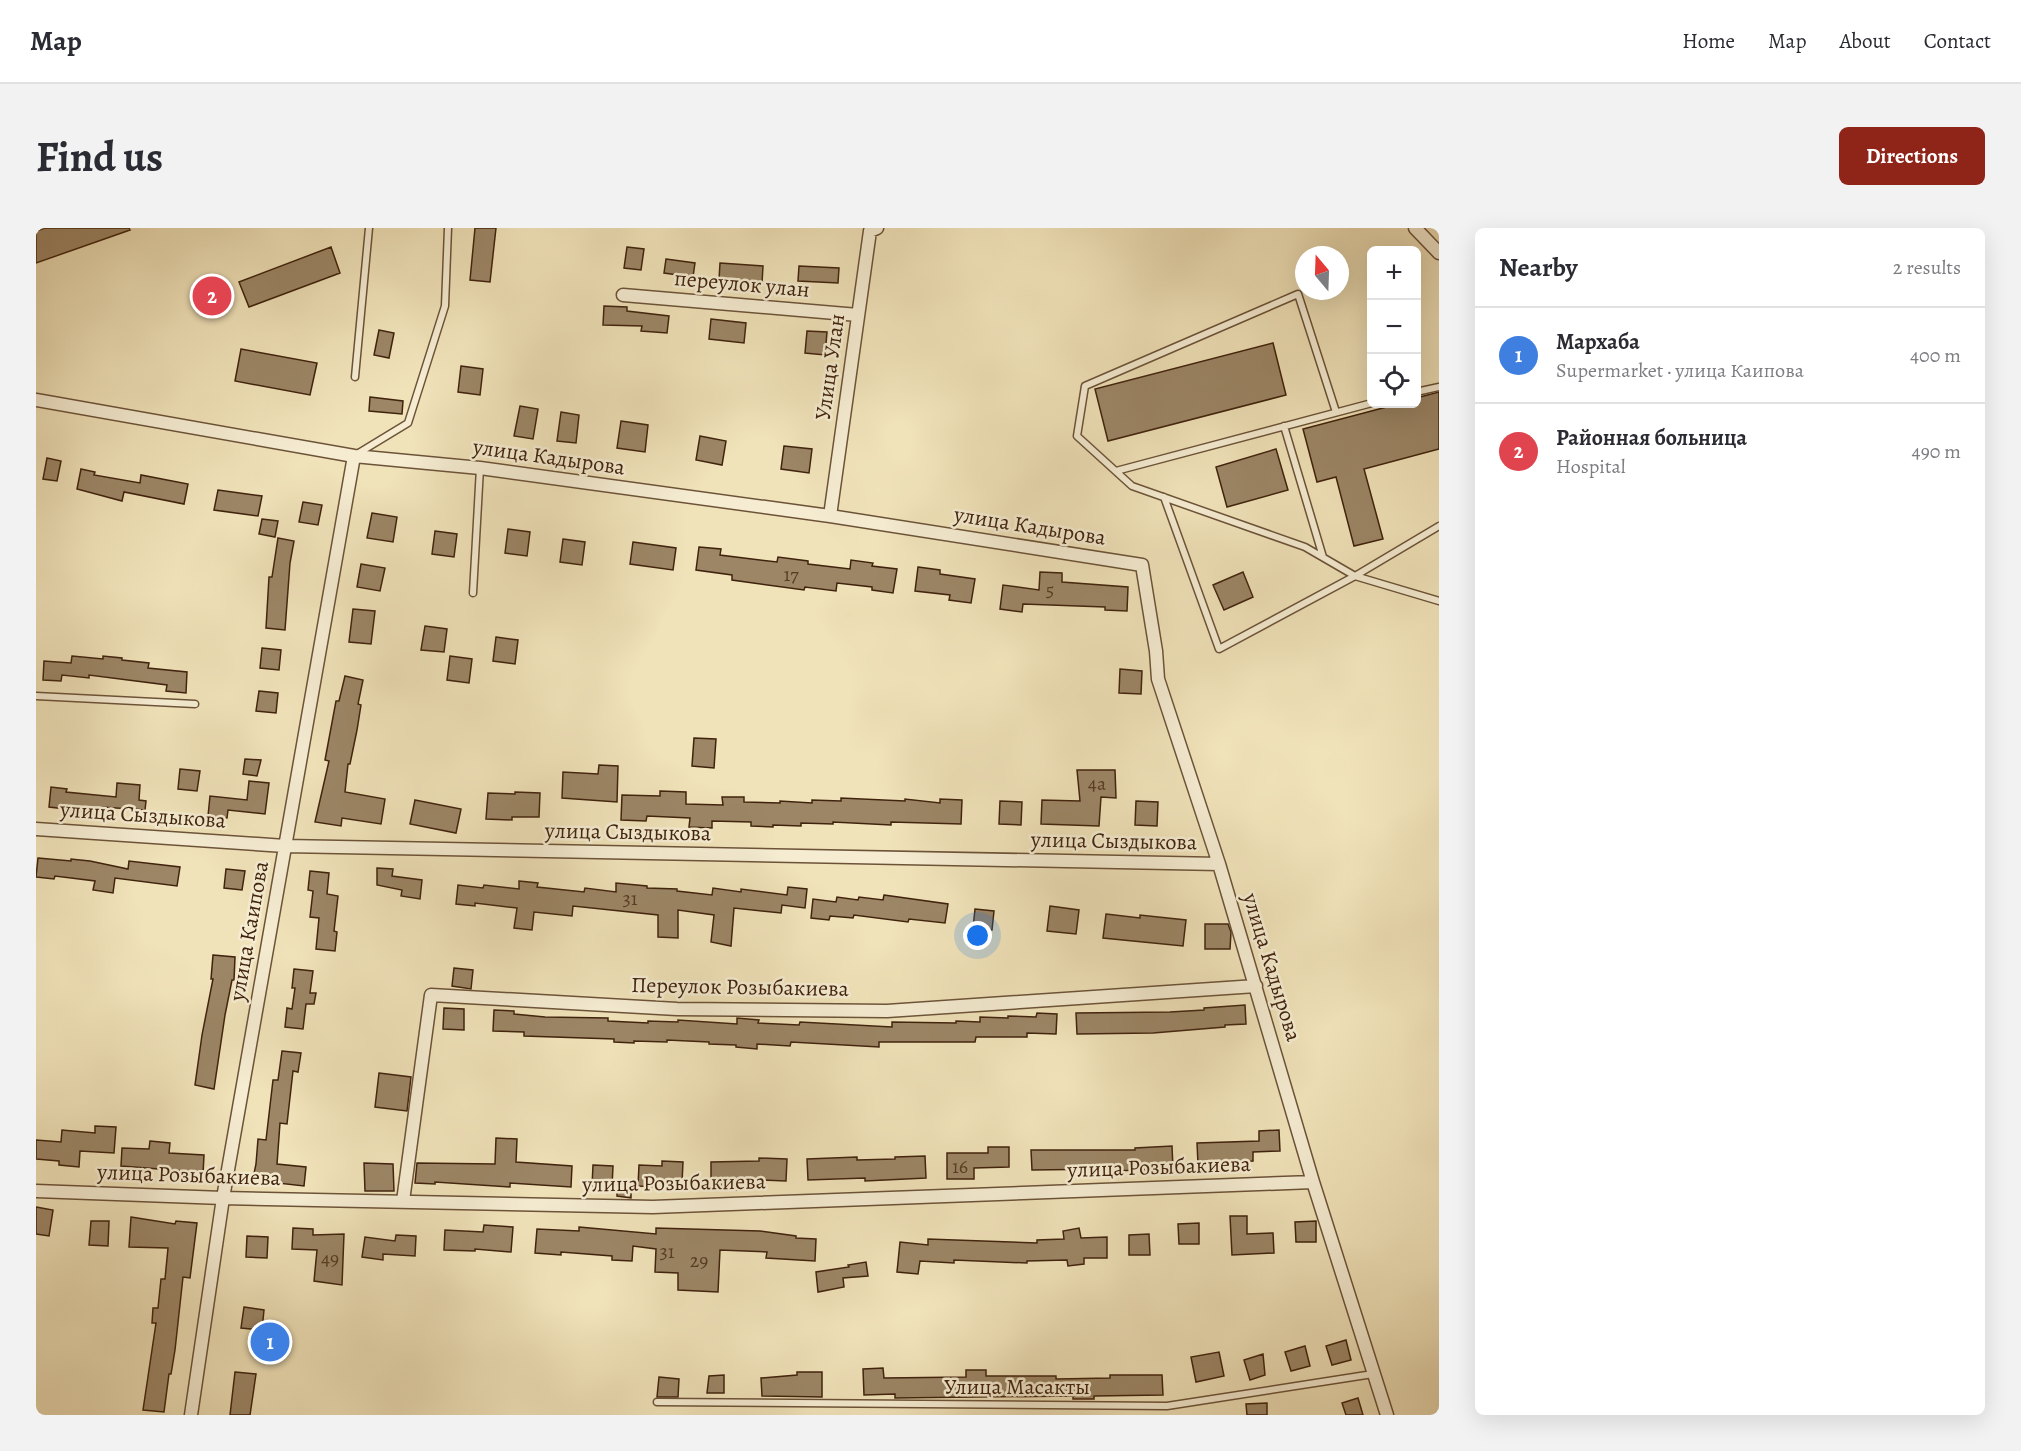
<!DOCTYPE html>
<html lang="en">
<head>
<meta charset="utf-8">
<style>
  :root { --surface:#fff; --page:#f2f2f3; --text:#2b2b33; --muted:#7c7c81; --line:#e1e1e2; --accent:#8f2418 }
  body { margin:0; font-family:Alegreya,serif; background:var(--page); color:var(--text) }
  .controls { position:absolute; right:18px; top:18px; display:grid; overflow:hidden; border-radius:9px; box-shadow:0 6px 24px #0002 }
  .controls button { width:54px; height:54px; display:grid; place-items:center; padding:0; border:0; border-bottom:2px solid var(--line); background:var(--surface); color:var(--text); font:30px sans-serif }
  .compass { position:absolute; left:1259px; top:18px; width:54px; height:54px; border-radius:50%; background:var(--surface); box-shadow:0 6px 24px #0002; rotate:341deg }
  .you { position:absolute; left:942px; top:708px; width:21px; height:21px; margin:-15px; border:4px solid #fff; border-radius:50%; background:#1a73e8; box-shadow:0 0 0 9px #1a73e833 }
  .badge { display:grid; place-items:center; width:39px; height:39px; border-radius:50%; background:var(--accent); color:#fff; font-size:20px; font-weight:700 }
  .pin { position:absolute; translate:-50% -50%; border:3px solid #fff; box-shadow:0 2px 6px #0006 }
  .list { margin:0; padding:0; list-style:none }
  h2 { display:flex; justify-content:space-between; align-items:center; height:78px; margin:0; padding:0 24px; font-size:26px }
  h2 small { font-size:20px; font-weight:400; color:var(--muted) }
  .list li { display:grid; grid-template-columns:39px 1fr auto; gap:18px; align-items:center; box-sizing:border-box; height:96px; padding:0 24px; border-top:2px solid var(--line) }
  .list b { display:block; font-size:22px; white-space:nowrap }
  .list p { margin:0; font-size:20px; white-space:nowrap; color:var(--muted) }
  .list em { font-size:20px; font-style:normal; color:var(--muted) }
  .icon { flex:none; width:33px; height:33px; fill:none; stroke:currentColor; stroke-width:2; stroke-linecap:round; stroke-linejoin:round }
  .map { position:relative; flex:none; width:1403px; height:1187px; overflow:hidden; border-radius:9px }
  header { display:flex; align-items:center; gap:36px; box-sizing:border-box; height:84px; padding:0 30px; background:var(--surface); border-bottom:2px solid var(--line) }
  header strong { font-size:28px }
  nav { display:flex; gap:33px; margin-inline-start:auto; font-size:21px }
  .intro { display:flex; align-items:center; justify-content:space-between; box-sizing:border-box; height:144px; padding:0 36px }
  h1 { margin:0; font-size:42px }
  .button { padding:15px 27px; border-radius:9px; background:var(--accent); color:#fff; font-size:21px; font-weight:700 }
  main { display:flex; gap:36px; padding:0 36px }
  aside { flex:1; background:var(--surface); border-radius:9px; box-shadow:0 6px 24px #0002 }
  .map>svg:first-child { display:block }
</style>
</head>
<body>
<header>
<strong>Map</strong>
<nav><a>Home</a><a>Map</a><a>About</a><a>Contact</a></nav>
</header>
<div class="intro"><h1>Find us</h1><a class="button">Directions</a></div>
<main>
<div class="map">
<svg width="1403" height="1187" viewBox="0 0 1403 1187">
  <rect width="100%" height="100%" fill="#f0e2b9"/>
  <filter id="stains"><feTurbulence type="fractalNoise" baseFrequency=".00333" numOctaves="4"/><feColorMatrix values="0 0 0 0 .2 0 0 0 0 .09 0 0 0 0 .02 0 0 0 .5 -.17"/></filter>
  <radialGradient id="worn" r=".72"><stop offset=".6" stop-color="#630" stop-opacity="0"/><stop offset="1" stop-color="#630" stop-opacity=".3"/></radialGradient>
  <path fill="#9c8666" stroke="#40230d" stroke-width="1.5" d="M9,0h84l1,2 -94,33v-32z
    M439,0h21l-6,54 -20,-2z
    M295,19l9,26 -91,34 -10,-25z
    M591,19l17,2 -3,21 -17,-2z
    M630,31l29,4 -2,14 -29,-4z
    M684,35l43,3 -1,17 -43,-3z
    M763,38l40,2 -1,15 -40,-2z
    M568,78l23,1v4l42,5 -2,17 -26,-2 1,-5 -39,-1z
    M675,91l35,4 -2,20 -35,-4z
    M343,102l15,3 -5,25 -15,-3z
    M771,103l20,1 -2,23 -20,-2z
    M1237,115l13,52 -178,46 -13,-52z
    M205,121l76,14 -7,32 -75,-14z
    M425,138l22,3 -3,26 -22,-3z
    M1403,164v57l-75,20 19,70 -29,7 -18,-69 -19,5 -14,-53 95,-25h18v-6z
    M334,169l33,4 -1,13 -33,-3z
    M484,178l18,3 -5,30 -19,-3z
    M525,184l18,3 -3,28 -19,-2z
    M585,193l27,4 -3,27 -28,-4z
    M664,208l26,5 -4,24 -26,-5z
    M748,218l28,3 -3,24 -28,-4z
    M1240,221l12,41 -61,17 -11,-40z
    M11,230l14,3 -4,20 -14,-2z
    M45,241l14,3 -1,3 46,8 1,-8 47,9 -4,20 -60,-12 -2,9 -45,-12z
    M182,262l44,6 -4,20 -44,-6z
    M267,274l19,3 -4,20 -19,-3z
    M336,285l25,4 -4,25 -26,-4z
    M226,291l16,2 -3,16 -16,-3z
    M472,301l22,3 -3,24 -22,-3z
    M399,303l22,3 -3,23 -22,-3z
    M242,310l16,3 -4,22 -5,67 -19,-2 3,-51h3z
    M527,311l22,3 -3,23 -22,-3z
    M597,314l43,6 -3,22 -43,-6z
    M663,319l22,2 -1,6 57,7 1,-5 30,4v3l42,5 1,-9 22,3 -1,3 25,3 -4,24 -21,-3v-3l-35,-4 -1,8 -31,-4 -1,3 -72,-10v-5l-36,-5z
    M325,336l24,4 -5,23 -23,-4z
    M882,339l22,3v4l35,5 -4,24 -22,-3 1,-5 -35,-4z
    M1004,344l22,1v9l66,5 -1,24 -22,-1v-3l-82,-3 -1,8 -22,-3 3,-24 36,5z
    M1207,344l10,25 -29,13 -11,-25z
    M317,381l22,2 -4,33 -22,-2z
    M389,398l22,3 -3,23 -23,-2z
    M460,409l22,3 -3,24 -22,-3z
    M226,420l19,2 -2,20 -19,-2z
    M36,428l31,3v-3l19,2v2l27,3 -1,5 39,4 -1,21 -20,-2 1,-6 -78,-10v3l-27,-3 -1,6 -18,-1 1,-19 27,2z
    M414,428l22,3 -3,24 -22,-3z
    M1084,441l22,2 -1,23 -22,-1z
    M309,448l18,4 -5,24 3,1 -4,25 -7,34h-2l-3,28 40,7 -4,25 -39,-6 -1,8 -26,-4 14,-61 -4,-1 11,-59h3z
    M223,463l19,2 -2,20 -20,-2z
    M658,510l22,1 -2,29 -22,-2z
    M209,531l16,1 -4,16 -14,-2z
    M563,537l19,1 -1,36 -55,-4 1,-26 35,2z
    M144,541l20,2 -3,20 -19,-2z
    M1041,542h38l1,28 -15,-1 -2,29 -58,-2 1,-24 38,1z
    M213,553l20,2 -4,31 -37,-4 -1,8 -19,-2 2,-20 37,4z
    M81,555l23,2 -1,15 7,1 -1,9 -43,-3 -1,9 -19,-2 1,-3 -34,-4 2,-20 16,2 -1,3 50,5z
    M624,563l26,1v12l37,1 -1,-8h22v5l36,1v-2l32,2v-3l29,1v-3l64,3v-2l35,4v-4l22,1 -1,24 -70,-2v3l-58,-3v2l-32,-1v3l-28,-1v2l-22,-1v-4l-39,-1v7l-23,-1 1,-9 -43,-2 -1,5 -25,-1 1,-25 38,1z
    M479,564l25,1 -1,24h-27v3l-26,-1 2,-26 27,1z
    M379,572l46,9 -5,24 -46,-9z
    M964,573l22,1 -1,23 -22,-1z
    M1100,573l22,1 -1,24 -22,-1z
    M2,630l33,3v-2l19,2 38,8 1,-8 51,6 -3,19 -62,-8 -2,15 -20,-3 2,-9 -40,-5 -1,3 -18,-2z
    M341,640l16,1 -1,7 30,4 -2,19 -19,-3 1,-6 -25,-5z
    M190,641l19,2 -3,19 -18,-2z
    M274,643l19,2 -2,21 11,2 -4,35 3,1 -2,19 -19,-2 3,-31 -9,-1 3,-26 -5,-1z
    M483,653l19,2 -1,4 47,5 1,-4 31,4v-9l31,3v2l30,1v2l35,4 1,-7 28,4v-3l46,6 1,-8 19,2 -2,19 -23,-3 -1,8 -47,-5 -3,38 -20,-4 3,-27 -36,-5v28l-20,-1v-22l-85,-9 -1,10 -38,-4 -2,18 -18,-2 3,-20 -42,-5v3l-19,-2 2,-19 25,3 1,-3 35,4z
    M848,667l64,9 -3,19 -36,-4 -1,3 -54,-7 -1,3 -23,-2 -1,4 -18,-2 2,-19 23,3 1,-5 21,3 1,-3 24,3z
    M1014,678l29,4 -3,24 -29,-3z
    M939,681l19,2 -2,19 -19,-2z
    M1070,686l34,4v-3l46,5 -3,26 -80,-8z
    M1169,696h23l3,8 -1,17h-25z
    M177,727l22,2 -1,23h-2l-7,35 -11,74 -19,-4 7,-50 11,-56h-2z
    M418,740l19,2 -2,19 -19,-3z
    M258,741l19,2 -3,22h6l-2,11h-8l-3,25 -18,-2 2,-19 5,1 3,-21h-3z
    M1209,777l1,19 -21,1v2l-72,6 -76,1 -1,-21 94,-1 34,-2v-2z
    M408,780l20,1v21l-21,-1z
    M458,782l20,1v3l31,3 63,1v3l40,2v-2l30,1v-2l59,4v-6l22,2 -1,3 41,2 1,-3 92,5v-5l64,1v-2l24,1v-5l28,1v-2l28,1 1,-4 20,1 -1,20 -29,-1v4h-51l-1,5h-96v5l-88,-5 -1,4 -33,-2v5l-21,-2v-2l-27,-1v-2l-42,-2v2l-33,-1v2l-20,-1v-3l-90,-3v-4l-31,-1z
    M246,823l19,2 -3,19 -5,-1 -6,53 -7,-1 -3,41 29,3 -2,19 -26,-3v3l-26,-3 4,-19 2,-25 8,1 7,-60h5z
    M343,845l32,4 -4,34 -32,-4z
    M59,898l21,1 -2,26 -34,-2 -1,16 -20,-2v-4l-23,-2v-19l25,2 1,-12 33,3z
    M1243,902l1,21 -27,1v9l-55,3 -1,-21 62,-2v-10z
    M460,910l21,1 -1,23 56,4 -1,21 -61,-4v4l-75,-5v2l-20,-1 2,-20 78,1z
    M114,913l20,2 -1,10 35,2 -1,19 -19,-1v-2l-63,-5 1,-18 27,1z
    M1136,918l1,23 -63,2v-2l-78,1 -1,-20h104v-2z
    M952,919h21v20l-35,1v11h-27v-26h41z
    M889,928l1,22 -61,3v-3l-57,2 -1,-21 50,-2v3l38,-1v-2z
    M723,930l28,1 -1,22 -50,-2v11h-14v-11h-11v-17l48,-1z
    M626,933l21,1 -1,21 -24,-1v5l-20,-1 1,-21 23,1z
    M328,935l29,1 1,27h-29z
    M557,937l20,1 -1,21 -20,-1z
    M581,952l14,1v17l-14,-2z
    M0,979l17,3 -4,26 -13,-2z
    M1194,988h17v18l26,-1 1,20 -42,2z
    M95,989l44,7 1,-3 21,2 -7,55 -7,-1 -8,73 -4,24h-2l-5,38 -21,-2 13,-87h-4l1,-15h5l3,-29h4l3,-31 -39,-1z
    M55,993h18l-1,25 -19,-1z
    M1280,993v21h-20l-1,-20z
    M1163,995v21h-20l-1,-20z
    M448,997l29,2 -2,25 -36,-3v2l-31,-1 1,-20 38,2z
    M543,999l77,7v-6l104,3 36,5v2l20,1 -1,22 -49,-3 1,-6 -47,-2 -2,42 -40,-2v-17l-23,-1 1,-23 -23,-3 -1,15 -20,-1v-4l-51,-4v3l-26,-2 2,-24 42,2z
    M257,1000l20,1v6l31,-1 -2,51 -28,-4 3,-31 -25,-1z
    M1043,1000l2,10 26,-1v21h-23v6l-16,2 -1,-6 -40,1v2l-73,-3v3l-34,-2 -2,13 -21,-2 3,-30 28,3v-6l109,4v-3l27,-1 -1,-8z
    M1113,1006l1,21h-21v-20z
    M360,1007l20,1 -1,20 -32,-2v6l-21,-3 3,-20 30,4z
    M211,1008l21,1 -1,21 -21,-1z
    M830,1034l2,14 -25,2 1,9 -26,5 -2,-20 33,-5 -1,-2z
    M208,1079l20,3 -2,20 -21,-2z
    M243,1106l-2,17 -14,-2 -1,-14z
    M1310,1112l5,20 -19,5 -6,-19z
    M1269,1118l5,20 -19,5 -6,-19z
    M1183,1124l5,24 -28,6 -5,-25z
    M1227,1126l2,21 -15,5 -6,-20z
    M847,1140l1,10 82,-1v-7h20v6h70v3l54,-1v-3h52l1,20 -69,1v3h-21v-3l-178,2v-4l-31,1 -1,-26z
    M199,1144l21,2 -6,41h-20z
    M761,1144h25v25l-60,-1 -1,-18 36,-3z
    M688,1147v18h-17l2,-17z
    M623,1149l20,2 -1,18h-21z
    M1322,1170l5,17h-17l-4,-12z
    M1231,1175v12h-20l-1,-11z"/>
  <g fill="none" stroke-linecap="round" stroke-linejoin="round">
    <defs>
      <path id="service" d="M319,149l14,-149
        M1380,164l23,-5
        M1300,184l-38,-118 -213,92 -8,50 55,50 173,61 50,29 84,25
        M1248,198l39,131
        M321,226l51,-31 37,-117 3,-78
        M1080,243l256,-68
        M1128,269l55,152 136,-73 84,-50
        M437,365l7,-125
        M0,468l159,8
        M621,1174l510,4 206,-32"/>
      <path id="minor" d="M1379,0l24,25
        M587,67l235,20
        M0,172l318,56 126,12 350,48 312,49 14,86 2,28 61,185 94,318 74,233
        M794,288l40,-285 7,-3
        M0,601l249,17 934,18
        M0,963l187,7 430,9 660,-25
        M367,973l28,-206 246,14 210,2 369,-25
        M155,1187l32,-217 131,-742"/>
    </defs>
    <use href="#service" stroke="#6c5338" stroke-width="9"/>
    <use href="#minor" stroke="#6c5338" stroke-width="15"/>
    <use href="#service" stroke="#f5ecd2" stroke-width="6"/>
    <use href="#minor" stroke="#f5ecd2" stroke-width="12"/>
  </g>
  <g text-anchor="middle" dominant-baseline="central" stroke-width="5" stroke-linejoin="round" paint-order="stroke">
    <g font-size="20" fill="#573c23">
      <text x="755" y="346">17</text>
      <text x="1014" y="361">5</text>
      <text x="1061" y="555">4а</text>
      <text x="594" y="670">31</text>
      <text x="924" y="938">16</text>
      <text x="631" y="1023">31</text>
      <text x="294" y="1030">49</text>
      <text x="663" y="1032">29</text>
    </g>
    <g font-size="22" fill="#40230d" stroke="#f5ecd2">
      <text transform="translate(706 56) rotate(5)">переулок улан</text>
      <text transform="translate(794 139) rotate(-82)">Улица Улан</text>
      <text transform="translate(513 229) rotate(8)">улица Кадырова</text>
      <text transform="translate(994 298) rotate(9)">улица Кадырова</text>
      <text transform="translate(107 587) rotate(4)">улица Сыздыкова</text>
      <text transform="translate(592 604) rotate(1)">улица Сыздыкова</text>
      <text transform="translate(1078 613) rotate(1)">улица Сыздыкова</text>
      <text transform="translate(213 703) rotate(-80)">улица Каипова</text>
      <text transform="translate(1236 739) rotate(73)">улица Кадырова</text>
      <text transform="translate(704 759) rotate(1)">Переулок Розыбакиева</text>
      <text transform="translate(1123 939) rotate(-2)">улица Розыбакиева</text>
      <text transform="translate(153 947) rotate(2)">улица Розыбакиева</text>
      <text transform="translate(638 955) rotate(-1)">улица Розыбакиева</text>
      <text x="981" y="1159">Улица Масакты</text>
    </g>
  </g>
  <rect width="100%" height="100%" filter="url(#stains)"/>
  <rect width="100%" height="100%" fill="url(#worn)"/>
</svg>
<div class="controls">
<button>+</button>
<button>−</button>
<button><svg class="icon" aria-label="locate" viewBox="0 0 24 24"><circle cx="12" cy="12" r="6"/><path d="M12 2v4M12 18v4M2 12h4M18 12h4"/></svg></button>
</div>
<svg class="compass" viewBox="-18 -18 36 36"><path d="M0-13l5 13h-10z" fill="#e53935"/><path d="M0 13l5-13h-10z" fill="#7c7c81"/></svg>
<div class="you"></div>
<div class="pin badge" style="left:234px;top:1114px;background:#3f7fe0">1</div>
<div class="pin badge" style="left:176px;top:68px;background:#e0444e">2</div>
</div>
<aside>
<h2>Nearby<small>2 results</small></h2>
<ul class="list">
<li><span class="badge" style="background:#3f7fe0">1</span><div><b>Мархаба</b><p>Supermarket · улица Каипова</p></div><em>400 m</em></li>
<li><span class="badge" style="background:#e0444e">2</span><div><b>Районная больница</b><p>Hospital</p></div><em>490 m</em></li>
</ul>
</aside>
</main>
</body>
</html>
